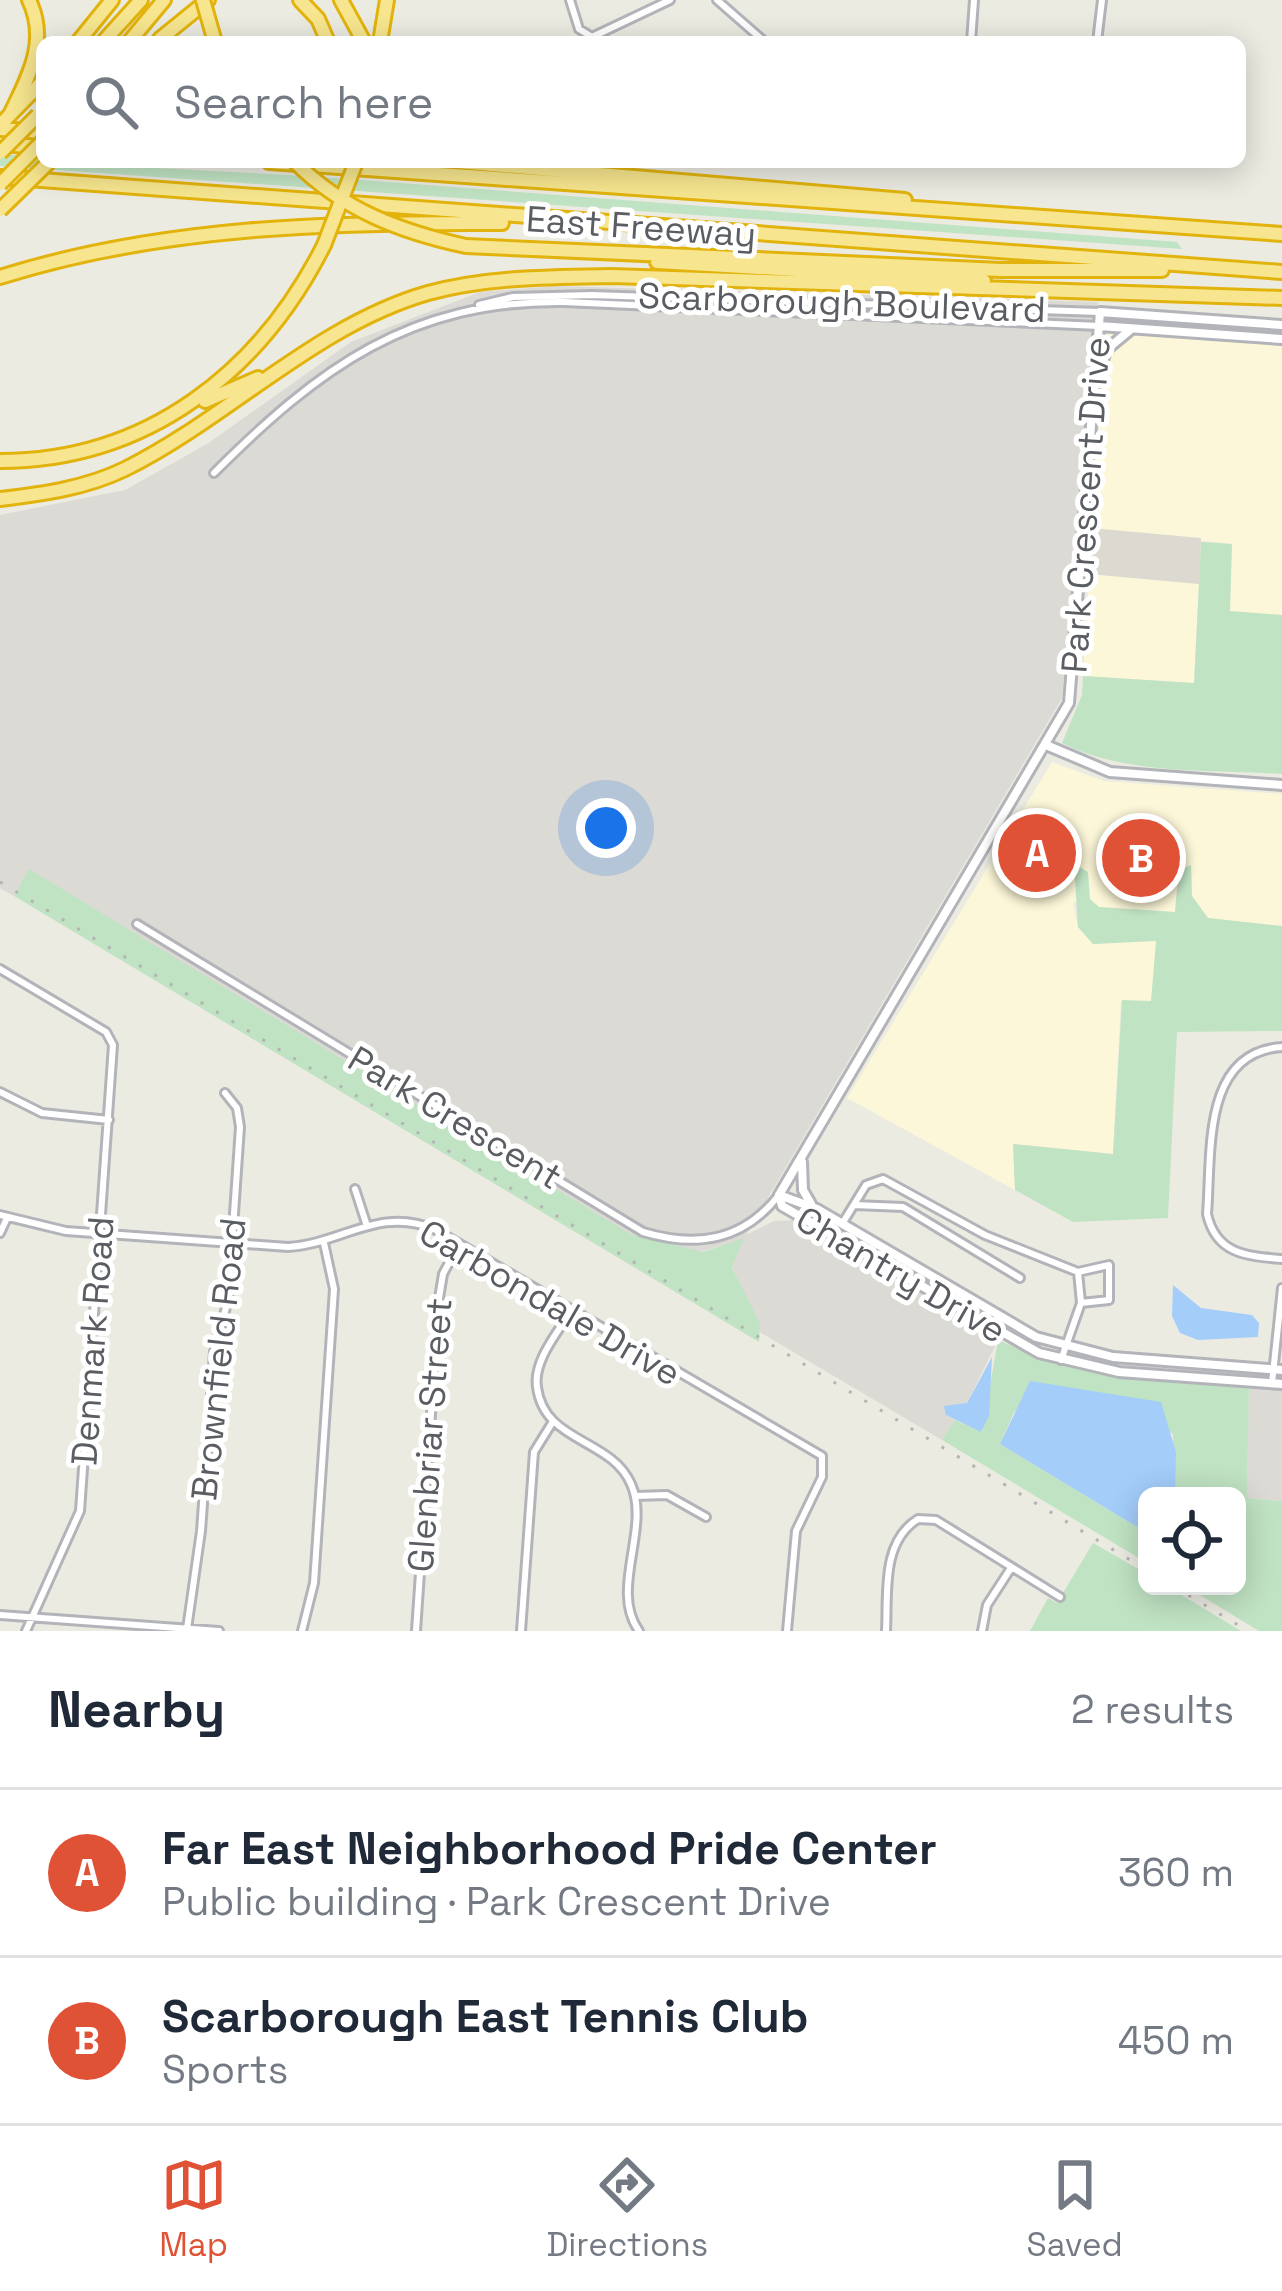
<!DOCTYPE html>
<html lang="en">
<head>
<meta charset="utf-8">
<style>
  :root { --surface:#fff; --page:#f6f6f7; --text:#1f2937; --muted:#747a83; --line:#e0e1e3; --accent:#df5235 }
  body { margin:0; font-family:"Space Grotesk",sans-serif; background:var(--page); color:var(--text) }
  .controls { position:absolute; right:36px; bottom:36px; display:grid; overflow:hidden; border-radius:18px; box-shadow:0 6px 30px #0003 }
  .controls button { width:108px; height:108px; display:grid; place-items:center; padding:0; border:0; border-bottom:3px solid var(--line); background:var(--surface); color:var(--text); font:60px sans-serif }
  .you { position:absolute; left:606px; top:828px; width:42px; height:42px; margin:-30px; border:9px solid #fff; border-radius:50%; background:#1a73e8; box-shadow:0 0 0 18px #1a73e833 }
  .badge { display:grid; place-items:center; width:78px; height:78px; border-radius:50%; background:var(--accent); color:#fff; font-size:39px; font-weight:700 }
  .pin { position:absolute; translate:-50% -50%; border:6px solid #fff; box-shadow:0 3px 12px #0006 }
  .list { margin:0; padding:0; list-style:none }
  h2 { display:flex; justify-content:space-between; align-items:center; height:156px; margin:0; padding:0 48px; font-size:51px }
  h2 small { font-size:39px; font-weight:400; color:var(--muted) }
  .list li { display:grid; grid-template-columns:78px 1fr auto; gap:36px; align-items:center; box-sizing:border-box; height:168px; padding:0 48px; border-top:3px solid var(--line) }
  .list b { display:block; font-size:45px; white-space:nowrap }
  .list p { margin:0; font-size:39px; white-space:nowrap; color:var(--muted) }
  .list em { font-size:39px; font-style:normal; color:var(--muted) }
  .icon { flex:none; width:66px; height:66px; fill:none; stroke:currentColor; stroke-width:2; stroke-linecap:round; stroke-linejoin:round }
  .map { position:relative; flex:none; width:1282px; height:1631px; overflow:hidden }
  .search { position:absolute; background:var(--surface); box-shadow:0 6px 30px #0003; left:36px; right:36px; top:36px; height:132px; display:flex; align-items:center; gap:30px; box-sizing:border-box; padding:0 42px; border-radius:18px; color:var(--muted); font-size:45px }
  .sheet { height:492px; background:var(--surface) }
  nav { display:flex; justify-content:space-around; align-items:center; box-sizing:border-box; height:168px; border-top:3px solid var(--line); background:var(--surface); font-size:33px; color:var(--muted) }
  nav a { display:grid; justify-items:center; gap:6px }
  nav .on { color:var(--accent) }
  .map>svg:first-child { display:block }
</style>
</head>
<body>
<div class="map">
<svg width="1282" height="1631" viewBox="0 0 1282 1631">
  <rect width="100%" height="100%" fill="#ecebe2"/>
  <path fill="#fcf7d8" d="M1107,332l175,13v270l-53,-3 3,-68 -141,-16z
    M1089,574l110,10 -5,99 -111,-7z
    M1052,762l52,19 178,13v132l-74,-8 -16,-22 -1,-30 -13,4 -3,42 -76,-5 -9,-8 -17,4 5,24 15,17 64,-4 -6,61h-30l-8,153 -100,-10 2,46 -168,-92z"/>
  <path fill="#dbdad4" d="M556,286l542,16 -36,396 -316,537 28,-14 22,-1 202,120 -31,63 -21,12 9,5 -13,20 -181,-107 -29,-67 11,-27 -43,13 -68,-17 -603,-365 -15,26 -14,-8v-373l125,-25 82,-46 144,-102 129,-50z
    M1249,1385l33,3v113l-35,-3z"/>
  <path fill="#dcdad0" d="M1091,528l110,10 -2,46 -110,-10z"/>
  <path fill="#c0e3c3" d="M0,154l42,3v5l266,14 869,66 5,7 -1182,-83z
    M1201,542l31,2 -2,67 52,4v159c-72,-5 -154,2 -220,-31l20,-48 1,-19 111,7z
    M1074,864l14,8 2,27 9,8 76,5 4,-42 12,-5 1,31 16,22 74,8v105l-105,1 -9,186 -95,4 -58,-32 -2,-46 100,10 9,-154 29,1 5,-60 -63,3 -15,-17z
    M29,869l603,366 71,17 41,-14 -12,29 28,57 -1,18 -745,-446z
    M998,1340c89,38 157,38 251,45l-2,113 35,3v130h-23l-74,-45h52v-90h-62l-2,-62 -65,-38 -63,-12 -31,28 -14,32 147,89v30l-205,-123 13,-20 27,12z
    M1093,1543l54,31v12h20l74,45h-211l18,-33 9,5z"/>
  <path fill="#a4cdfa" d="M1173,1285l28,23 51,7 7,8 -1,14 -60,3 -18,-7 -8,-17z
    M992,1357l-3,59 -8,16 -35,-17 -2,-9 23,-3z
    M1030,1381l131,21 15,50 -1,44h-28v37l-147,-89z"/>
  <g fill="none" stroke-linecap="round" stroke-linejoin="round">
    <defs>
      <path id="minor" d="M570,0l9,29 13,8 78,-37
        M717,0l48,42
        M971,42l3,-42
        M1097,42l5,-42
        M479,305l34,-8 79,-2 508,17
        M214,473c105,-105 196,-173 350,-171l535,24
        M137,924l506,308c54,16 100,9 136,-37
        M0,969l106,63 7,13 -33,466 -54,120
        M1282,1047c-81,5 -70,107 -75,167 9,40 39,42 75,45
        M0,1092l42,21 67,7
        M355,1189l11,34
        M854,1205l49,2 117,71
        M0,1215l66,16 222,16c53,-3 91,-41 146,-18l388,227v21l-26,54 -9,100
        M842,1224l24,-39 17,-6 102,56 93,37
        M0,1233l7,-15
        M571,1311c-13,21 -38,50 -34,76 7,56 74,51 94,97 20,44 -22,106 8,147
        M1061,1360l20,-57 -3,-31 31,-7v35l-28,3
        M1272,1383l10,-95
        M635,1496l32,-1 39,22
        M0,1615l219,16
        M187,1629l14,-98 13,-179 14,-52 12,-173 -3,-19 -12,-15
        M302,1631l12,-48 20,-294 -10,-46
        M416,1631l23,-333 4,-24 16,-30
        M521,1631l13,-179 18,-29
        M886,1631c2,-38 -5,-89 32,-112l18,1 124,77
        M982,1631l5,-26 24,-37"/>
      <path id="tertiary" d="M1099,326l183,13
        M1099,375l7,-25 23,-19
        M1046,745l64,27 172,13
        M802,1162l1,28 8,14
        M779,1195l290,-492 31,-391 182,13
        M779,1195l3,11 257,147 80,19 163,12
        M779,1195l38,14 219,128 77,20 169,13"/>
      <path id="motorway" d="M300,0l18,19 10,23
        M341,0l23,42
        M160,39l48,-39
        M78,42l34,-42
        M103,42l38,-42
        M129,42l35,-42
        M380,42l7,-42
        M10,115c18,-38 39,-73 19,-115
        M0,125l42,-43
        M0,129l42,3
        M0,144l41,3
        M269,162l1013,72
        M458,162l447,38
        M1,177l1281,95
        M466,246l535,24h161
        M657,262l327,19
        M0,277c162,-51 334,-55 502,-54
        M205,401l53,-23
        M0,461c147,0 260,-89 324,-216
        M0,499c43,-5 86,-11 125,-30 103,-51 191,-144 303,-176 60,-16 122,-16 183,-17l671,22"/>
    </defs>
    <use href="#minor" stroke="#b3b4b9" stroke-width="12"/>
    <use href="#tertiary" stroke="#b3b4b9" stroke-width="14"/>
    <use href="#motorway" stroke="#e2b30c" stroke-width="18"/>
    <use href="#minor" stroke="#fff" stroke-width="6"/>
    <use href="#tertiary" stroke="#fff" stroke-width="8"/>
    <use href="#motorway" stroke="#f7e68f" stroke-width="12"/>
    <path stroke="#b3b4b4" stroke-width="3" stroke-dasharray="3 15" stroke-linecap="butt" d="M0,882l1147,688
      M1173,1586l75,45"/>
    <defs>
      <path id="motorway-bridge" d="M203,0l12,42
        M0,153l38,-38
        M295,162c48,48 106,70 171,84
        M0,184l42,-42
        M0,210l49,-48
        M324,245l32,-83"/>
    </defs>
    <use href="#motorway-bridge" stroke="#e2b30c" stroke-width="18" stroke-linecap="butt"/>
    <use href="#motorway-bridge" stroke="#f7e68f" stroke-width="12"/>
  </g>
  <g text-anchor="middle" dominant-baseline="central" stroke-width="10" stroke-linejoin="round" paint-order="stroke">
    <g font-size="36" fill="#5a5d62" stroke="#fff">
      <text transform="translate(641 227) rotate(4)">East Freeway</text>
      <text transform="translate(842 303) rotate(2)">Scarborough Boulevard</text>
      <text transform="translate(1086 505) rotate(-86)">Park Crescent Drive</text>
      <text transform="translate(455 1118) rotate(31)">Park Crescent</text>
      <text transform="translate(901 1275) rotate(30)">Chantry Drive</text>
      <text transform="translate(550 1303) rotate(30)">Carbondale Drive</text>
      <text transform="translate(93 1341) rotate(-86)">Denmark Road</text>
      <text transform="translate(219 1359) rotate(-84)">Brownfield Road</text>
      <text transform="translate(430 1435) rotate(-86)">Glenbriar Street</text>
    </g>
  </g>
</svg>
<div class="controls">
<button><svg class="icon" aria-label="locate" viewBox="0 0 24 24"><circle cx="12" cy="12" r="6"/><path d="M12 2v4M12 18v4M2 12h4M18 12h4"/></svg></button>
</div>
<div class="you"></div>
<div class="pin badge" style="left:1037px;top:853px">A</div>
<div class="pin badge" style="left:1141px;top:858px">B</div>
<div class="search"><svg class="icon" aria-label="search" viewBox="0 0 24 24"><circle cx="10" cy="10" r="6"/><path d="M15 15l6 6"/></svg>Search here</div>
</div>
<section class="sheet">
<h2>Nearby<small>2 results</small></h2>
<ul class="list">
<li><span class="badge">A</span><div><b>Far East Neighborhood Pride Center</b><p>Public building · Park Crescent Drive</p></div><em>360 m</em></li>
<li><span class="badge">B</span><div><b>Scarborough East Tennis Club</b><p>Sports</p></div><em>450 m</em></li>
</ul>
</section>
<nav>
<a class="on"><svg class="icon" aria-label="map" viewBox="0 0 24 24"><path d="M3 6l6-2 6 2 6-2v14l-6 2-6-2-6 2zM9 4v14M15 6v14"/></svg>Map</a>
<a><svg class="icon" aria-label="directions" viewBox="0 0 24 24"><path d="M12 3l9 9-9 9-9-9zM9 14v-3h6M13 9l2 2-2 2"/></svg>Directions</a>
<a><svg class="icon" aria-label="saved" viewBox="0 0 24 24"><path d="M7 4h10v16l-5-4-5 4z"/></svg>Saved</a>
</nav>
</body>
</html>
